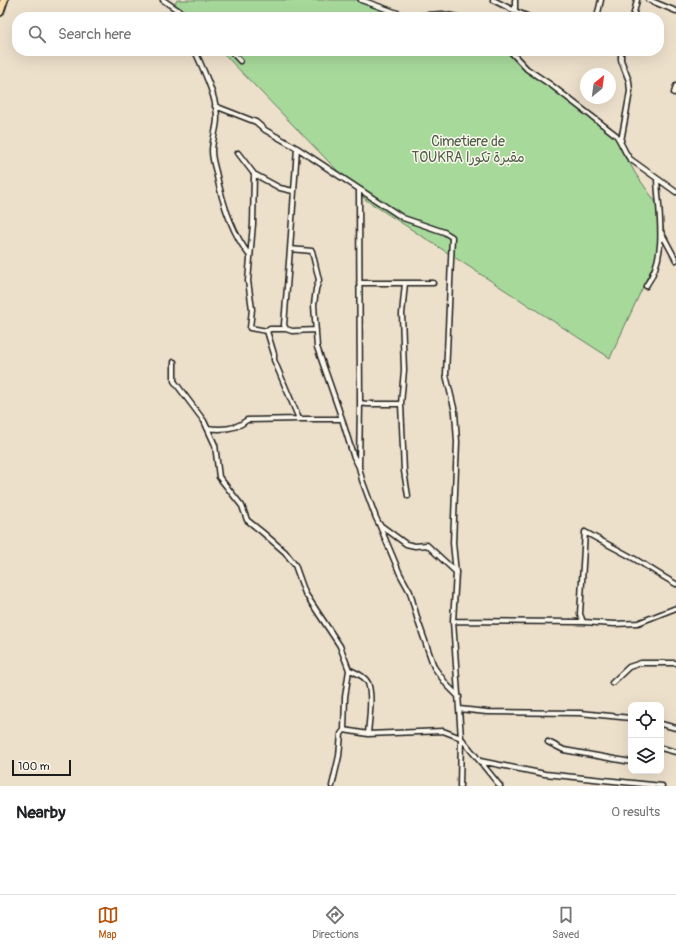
<!DOCTYPE html>
<html lang="en">
<head>
<meta charset="utf-8">
<style>
  :root { --surface:#fff; --page:#f6f6f6; --text:#202124; --muted:#757577; --line:#e0e0e0; --accent:#b45309 }
  body { margin:0; font-family:Pangolin,"Playpen Sans Arabic",sans-serif; background:var(--page); color:var(--text) }
  .controls { position:absolute; right:12px; bottom:12px; display:grid; overflow:hidden; border-radius:8px; box-shadow:0 4px 16px #0002 }
  .controls button { width:36px; height:36px; display:grid; place-items:center; padding:0; border:0; border-bottom:1px solid var(--line); background:var(--surface); color:var(--text); font:20px sans-serif }
  .compass { position:absolute; left:580px; top:68px; width:36px; height:36px; border-radius:50%; background:var(--surface); box-shadow:0 4px 16px #0002; rotate:29deg }
  .scale { position:absolute; left:12px; bottom:10px; width:59px; box-sizing:border-box; padding-left:4px; border:2px solid #1c1c1c; border-top:0; font-size:11px; line-height:14px; white-space:nowrap; color:#1c1c1c; -webkit-text-stroke:3px #fbf7ec; paint-order:stroke }
  .list { margin:0; padding:0; list-style:none }
  h2 { display:flex; justify-content:space-between; align-items:center; height:52px; margin:0; padding:0 16px; font-size:17px }
  h2 small { font-size:13px; font-weight:400; color:var(--muted) }
  .icon { flex:none; width:22px; height:22px; fill:none; stroke:currentColor; stroke-width:2; stroke-linecap:round; stroke-linejoin:round }
  .map { position:relative; flex:none; width:676px; height:786px; overflow:hidden }
  .search { position:absolute; background:var(--surface); box-shadow:0 4px 16px #0002; left:12px; right:12px; top:12px; height:44px; display:flex; align-items:center; gap:10px; box-sizing:border-box; padding:0 14px; border-radius:16px; color:var(--muted); font-size:15px }
  .sheet { height:108px; background:var(--surface) }
  nav { display:flex; justify-content:space-around; align-items:center; box-sizing:border-box; height:56px; border-top:1px solid var(--line); background:var(--surface); font-size:11px; color:var(--muted) }
  nav a { display:grid; justify-items:center; gap:2px }
  nav .on { color:var(--accent) }
  .map>svg:first-child { display:block }
</style>
</head>
<body>
<div class="map">
<svg width="676" height="786" viewBox="0 0 676 786">
  <rect width="100%" height="100%" fill="#ede0cb"/>
  <filter id="ink" filterUnits="userSpaceOnUse"><feTurbulence type="fractalNoise" baseFrequency=".025" numOctaves="2"/><feDisplacementMap in="SourceGraphic" scale="8" xChannelSelector="R" yChannelSelector="G"/><feConvolveMatrix kernelMatrix="1 2 1 2 8 2 1 2 1" color-interpolation-filters="sRGB"/></filter>
  <g filter="url(#ink)">
    <path fill="#a7d99b" stroke="#627a5c" d="M177,0h185l43,17h-217l-13,-13z
      M221,51h287l14,17 89,59 24,46 22,31 9,33 -56,121 -244,-158z"/>
    <g fill="none" stroke-linecap="round" stroke-linejoin="round">
      <defs>
        <path id="street" d="M163,0l25,17
          M361,0l42,15 10,1 29,-2 15,3
          M493,0l22,11 14,6
          M649,0l27,11
          M515,11v-11
          M597,17l4,-17
          M633,17l4,-17
          M195,51c8,18 22,47 22,67 0,11 -5,22 -5,33 0,6 2,14 4,21 6,30 15,60 34,84
          M231,51l9,10
          M510,51l17,18 24,16 65,50c6,8 8,17 14,24l46,33
          M674,93l2,-7
          M215,106l41,16 9,8 32,18 -7,101 22,2 7,29 -3,9 -2,16 3,42 25,72
          M621,141l7,-38 2,-12 -1,-10 -8,-21v-9
          M297,148l106,70 41,14 8,5 -6,138 9,37 2,30 -4,101 3,30 -3,48 8,117 39,48
          M238,153l16,21 26,14 13,3
          M254,174l-1,50 -5,57 4,28 -2,19 17,3 7,23v6l25,59h43l11,36 6,12
          M359,190c0,71 1,142 1,213l7,1h34
          M661,232l15,28
          M290,249l-6,76 2,4 6,2 24,-1
          M359,283h74
          M405,283l-3,31 2,56 -3,34 3,67 4,25
          M646,286c22,-31 13,-70 11,-106
          M267,331l3,-2h16
          M174,362v19l30,40 11,24 4,32 23,29 5,14 15,12 23,20 10,13 10,28 35,53 9,24 -4,27 -1,33 24,4 75,-3 18,7 -1,48
          M360,403l-1,64 3,13 14,38 3,6 27,20 9,2 12,-1 29,27
          M207,428c14,2 29,2 40,-8l52,-1
          M379,524l21,50 10,18 8,29 16,46 13,18 12,12
          M676,584c-15,-8 -29,-18 -43,-26 -16,-9 -32,-17 -48,-26l-5,82 3,8 31,2 24,-1 38,-15
          M453,621l130,1
          M350,670c6,3 15,6 18,13 5,13 1,37 0,51
          M612,683l17,-16 12,-4h35
          M459,709l28,3 93,1 51,5
          M661,724l15,4
          M548,742l16,8 67,12
          M661,748l15,4
          M480,761l65,13 117,12
          M332,786l7,-30 2,-22 3,-4"/>
        <path id="highway" d="M0,12l4,-12"/>
      </defs>
      <use href="#street" stroke="#1c1c1c" stroke-width="7"/>
      <use href="#highway" stroke="#1c1c1c" stroke-width="10"/>
      <use href="#street" stroke="#fbf7ec" stroke-width="4"/>
      <use href="#highway" stroke="#faddab" stroke-width="7"/>
    </g>
  </g>
  <g text-anchor="middle" dominant-baseline="central" stroke-width="3" stroke-linejoin="round" paint-order="stroke">
    <g font-size="14" fill="#4d5e48" stroke="#fbf7ec">
      <text x="468" y="141">Cimetiere de<tspan x="468" dy="16">TOUKRA مقبرة تكورا</tspan></text>
    </g>
  </g>
</svg>
<div class="controls">
<button><svg class="icon" aria-label="locate" viewBox="0 0 24 24"><circle cx="12" cy="12" r="6"/><path d="M12 2v4M12 18v4M2 12h4M18 12h4"/></svg></button>
<button><svg class="icon" aria-label="layers" viewBox="0 0 24 24"><path d="M12 4l9 5-9 5-9-5zM3 14l9 5 9-5"/></svg></button>
</div>
<svg class="compass" viewBox="-18 -18 36 36"><path d="M0-13l5 13h-10z" fill="#e53935"/><path d="M0 13l5-13h-10z" fill="#757577"/></svg>
<div class="scale">100 m</div>
<div class="search"><svg class="icon" aria-label="search" viewBox="0 0 24 24"><circle cx="10" cy="10" r="6"/><path d="M15 15l6 6"/></svg>Search here</div>
</div>
<section class="sheet">
<h2>Nearby<small>0 results</small></h2>
<ul class="list">
</ul>
</section>
<nav>
<a class="on"><svg class="icon" aria-label="map" viewBox="0 0 24 24"><path d="M3 6l6-2 6 2 6-2v14l-6 2-6-2-6 2zM9 4v14M15 6v14"/></svg>Map</a>
<a><svg class="icon" aria-label="directions" viewBox="0 0 24 24"><path d="M12 3l9 9-9 9-9-9zM9 14v-3h6M13 9l2 2-2 2"/></svg>Directions</a>
<a><svg class="icon" aria-label="saved" viewBox="0 0 24 24"><path d="M7 4h10v16l-5-4-5 4z"/></svg>Saved</a>
</nav>
</body>
</html>
